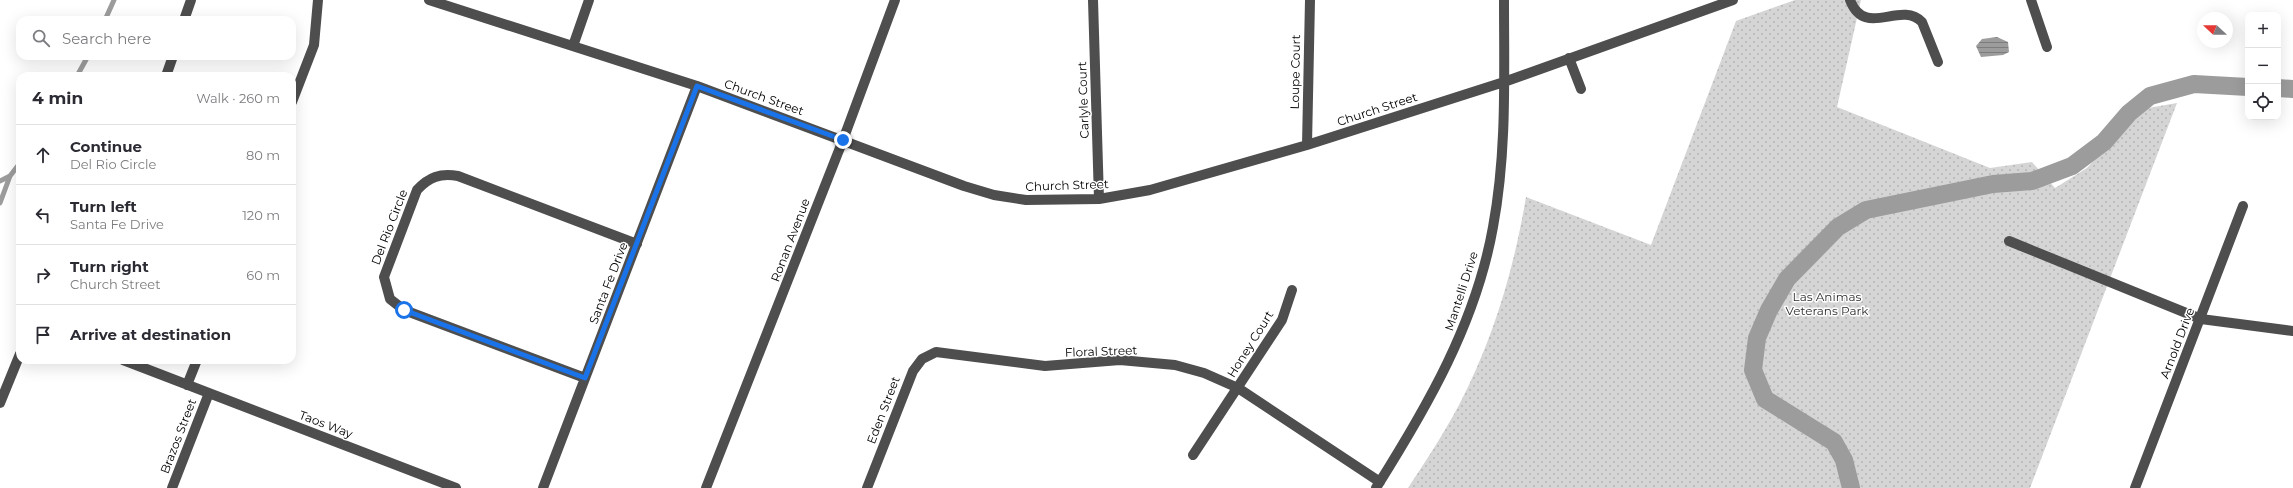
<!DOCTYPE html>
<html lang="en">
<head>
<meta charset="utf-8">
<style>
  :root { --surface:#fff; --page:#f7f7f7; --text:#2b2b33; --muted:#7c7c81; --line:#e1e1e2 }
  body { margin:0; font-family:Montserrat,sans-serif; background:var(--page); color:var(--text) }
  .controls { position:absolute; right:12px; top:12px; display:grid; overflow:hidden; border-radius:8px; box-shadow:0 4px 16px #0002 }
  .controls button { width:36px; height:36px; display:grid; place-items:center; padding:0; border:0; border-bottom:1px solid var(--line); background:var(--surface); color:var(--text); font:20px sans-serif }
  .compass { position:absolute; left:2197px; top:12px; width:36px; height:36px; border-radius:50%; background:var(--surface); box-shadow:0 4px 16px #0002; rotate:292deg }
  .stop { position:absolute; width:12px; height:12px; margin:-9px; border:3px solid #1a73e8; border-radius:50%; background:#fff }
  .stop.end { background:#1a73e8; border-color:#fff; box-shadow:0 1px 4px #0008 }
  .list { margin:0; padding:0; list-style:none }
  h2 { display:flex; justify-content:space-between; align-items:center; height:52px; margin:0; padding:0 16px; font-size:17px }
  h2 small { font-size:13px; font-weight:400; color:var(--muted) }
  .list li { display:grid; grid-template-columns:26px 1fr auto; gap:12px; align-items:center; box-sizing:border-box; height:60px; padding:0 16px; border-top:1px solid var(--line) }
  .list b { display:block; font-size:15px; white-space:nowrap }
  .list p { margin:0; font-size:13px; white-space:nowrap; color:var(--muted) }
  .list em { font-size:13px; font-style:normal; color:var(--muted) }
  .icon { flex:none; width:22px; height:22px; fill:none; stroke:currentColor; stroke-width:2; stroke-linecap:round; stroke-linejoin:round }
  .map { position:relative; flex:none; width:2293px; height:488px; overflow:hidden }
  .search { position:absolute; background:var(--surface); box-shadow:0 4px 16px #0002; left:16px; top:16px; width:280px; height:44px; display:flex; align-items:center; gap:10px; box-sizing:border-box; padding:0 14px; border-radius:12px; color:var(--muted); font-size:15px }
  .panel { position:absolute; background:var(--surface); box-shadow:0 4px 16px #0002; left:16px; top:72px; width:280px; height:292px; border-radius:12px }
  .map>svg:first-child { display:block }
</style>
</head>
<body>
<div class="map">
<svg width="2293" height="488" viewBox="0 0 2293 488">
  <defs>
    <pattern id="park-dots" width="8" height="8" patternUnits="userSpaceOnUse"><rect width="8" height="8" fill="#d5d5d5"/><path d="M2 2h.1M6 6h.1" fill="none" stroke="#b5b5b5" stroke-width="1.8" stroke-linecap="round"/></pattern>
    <pattern id="water-rules" width="6" height="5" patternUnits="userSpaceOnUse"><rect width="6" height="5" fill="#9c9c9c"/><path d="M0 2.5h6" fill="none" stroke="#7d7d7d"/></pattern>
  </defs>
  <rect width="100%" height="100%" fill="#fff"/>
  <path fill="url(#park-dots)" d="M1795,0h66l-24,107 153,61 42,-6 23,26 32,-20 44,-48 17,-12 29,-5 -147,385h-622c18,-27 36,-55 51,-83 34,-65 55,-136 67,-208l125,48 85,-224z"/>
  <path fill="url(#water-rules)" d="M1997,37l11,5 1,10 -6,3 -22,2 -5,-11 6,-7z"/>
  <g fill="none" stroke-linecap="round" stroke-linejoin="round">
    <path stroke="#9c9c9c" stroke-width="5" d="M105,20l9,-20
      M77,76l11,-20
      M0,181l10,-5 10,-13
      M0,203l10,-27"/>
    <path stroke="#9c9c9c" stroke-width="18" d="M2278,88l15,1
      M1851,488l-7,-28 -10,-18 -69,-43 -12,-29 4,-32 12,-28 18,-31 51,-52 28,-17 127,-26 39,-3 40,-15 32,-24 25,-29 21,-17 44,-12 54,3"/>
    <path stroke="#4e4e4e" stroke-width="10" d="M429,0l268,86 267,100 30,9 32,5 73,-1 51,-9 157,-45 197,-63 229,-82
      M1093,0l6,199
      M1850,0c15,39 50,0 72,22l16,40
      M2031,0l16,47
      M184,20l7,-20
      M573,46l16,-46
      M1569,58l12,31
      M166,76l7,-20
      M292,102l22,-57 4,-45
      M1307,145l3,-145
      M2009,241l192,78 92,12
      M123,360l333,128
      M585,378l-181,-68 -14,-11 -6,-22 33,-87c12,-13 23,-17 41,-14l179,68
      M187,385l10,-25
      M0,403l20,-49
      M1193,455l89,-135 10,-30
      M172,488l37,-95
      M543,488l154,-402
      M706,488l137,-348 52,-140
      M867,488l46,-117 9,-12 14,-7 109,14 75,-6 55,5 29,8 34,15 142,94
      M1376,488c51,-81 100,-165 117,-261 14,-75 11,-151 11,-227
      M2135,488l108,-282"/>
  </g>
  <g fill="none" stroke-linecap="round" stroke-linejoin="round">
    <path stroke="#1a73e8" stroke-width="5" d="M404,310l181,68 112,-292 146,54"/>
  </g>
  <g text-anchor="middle" dominant-baseline="central" stroke-width="3" stroke-linejoin="round" paint-order="stroke">
    <g font-size="12" fill="#000" stroke="#fff">
      <text transform="translate(1295 72) rotate(-89)">Loupe Court</text>
      <text transform="translate(764 97) rotate(20)">Church Street</text>
      <text transform="translate(1083 100) rotate(-92)">Carlyle Court</text>
      <text transform="translate(1377 109) rotate(-18)">Church Street</text>
      <text transform="translate(1067 185) rotate(-2)">Church Street</text>
      <text transform="translate(389 227) rotate(-69)">Del Rio Circle</text>
      <text transform="translate(790 240) rotate(-69)">Ronan Avenue</text>
      <text transform="translate(608 283) rotate(-69)">Santa Fe Drive</text>
      <text transform="translate(1461 291) rotate(-72)">Mantelli Drive</text>
      <text transform="translate(2177 343) rotate(-69)">Arnold Drive</text>
      <text transform="translate(1250 344) rotate(-58)">Honey Court</text>
      <text transform="translate(1101 351) rotate(-2)">Floral Street</text>
      <text transform="translate(883 410) rotate(-69)">Eden Street</text>
      <text transform="translate(326 424) rotate(21)">Taos Way</text>
      <text transform="translate(178 436) rotate(-69)">Brazos Street</text>
    </g>
    <g font-size="12" fill="#2c2c2c" stroke="#fff">
      <text x="1827" y="296">Las Animas<tspan x="1827" dy="14">Veterans Park</tspan></text>
    </g>
  </g>
</svg>
<div class="controls">
<button>+</button>
<button>−</button>
<button><svg class="icon" aria-label="locate" viewBox="0 0 24 24"><circle cx="12" cy="12" r="6"/><path d="M12 2v4M12 18v4M2 12h4M18 12h4"/></svg></button>
</div>
<svg class="compass" viewBox="-18 -18 36 36"><path d="M0-13l5 13h-10z" fill="#e53935"/><path d="M0 13l5-13h-10z" fill="#7c7c81"/></svg>
<div class="stop" style="left:404px;top:310px"></div>
<div class="stop end" style="left:843px;top:140px"></div>
<div class="search"><svg class="icon" aria-label="search" viewBox="0 0 24 24"><circle cx="10" cy="10" r="6"/><path d="M15 15l6 6"/></svg>Search here</div>
<section class="panel">
<h2>4 min<small>Walk · 260 m</small></h2>
<ul class="list">
<li><svg class="icon" aria-label="ahead" viewBox="0 0 24 24"><path d="M12 20V5M6 11l6-6 6 6"/></svg><div><b>Continue</b><p>Del Rio Circle</p></div><em>80 m</em></li>
<li><svg class="icon" aria-label="left" viewBox="0 0 24 24"><path d="M17 20v-9H6M10 6l-5 5 5 5"/></svg><div><b>Turn left</b><p>Santa Fe Drive</p></div><em>120 m</em></li>
<li><svg class="icon" aria-label="right" viewBox="0 0 24 24"><path d="M7 20v-9h11M14 6l5 5-5 5"/></svg><div><b>Turn right</b><p>Church Street</p></div><em>60 m</em></li>
<li><svg class="icon" aria-label="arrive" viewBox="0 0 24 24"><path d="M6 21V4h12l-3 4 3 4H6"/></svg><div><b>Arrive at destination</b></div></li>
</ul>
</section>
</div>
</body>
</html>
